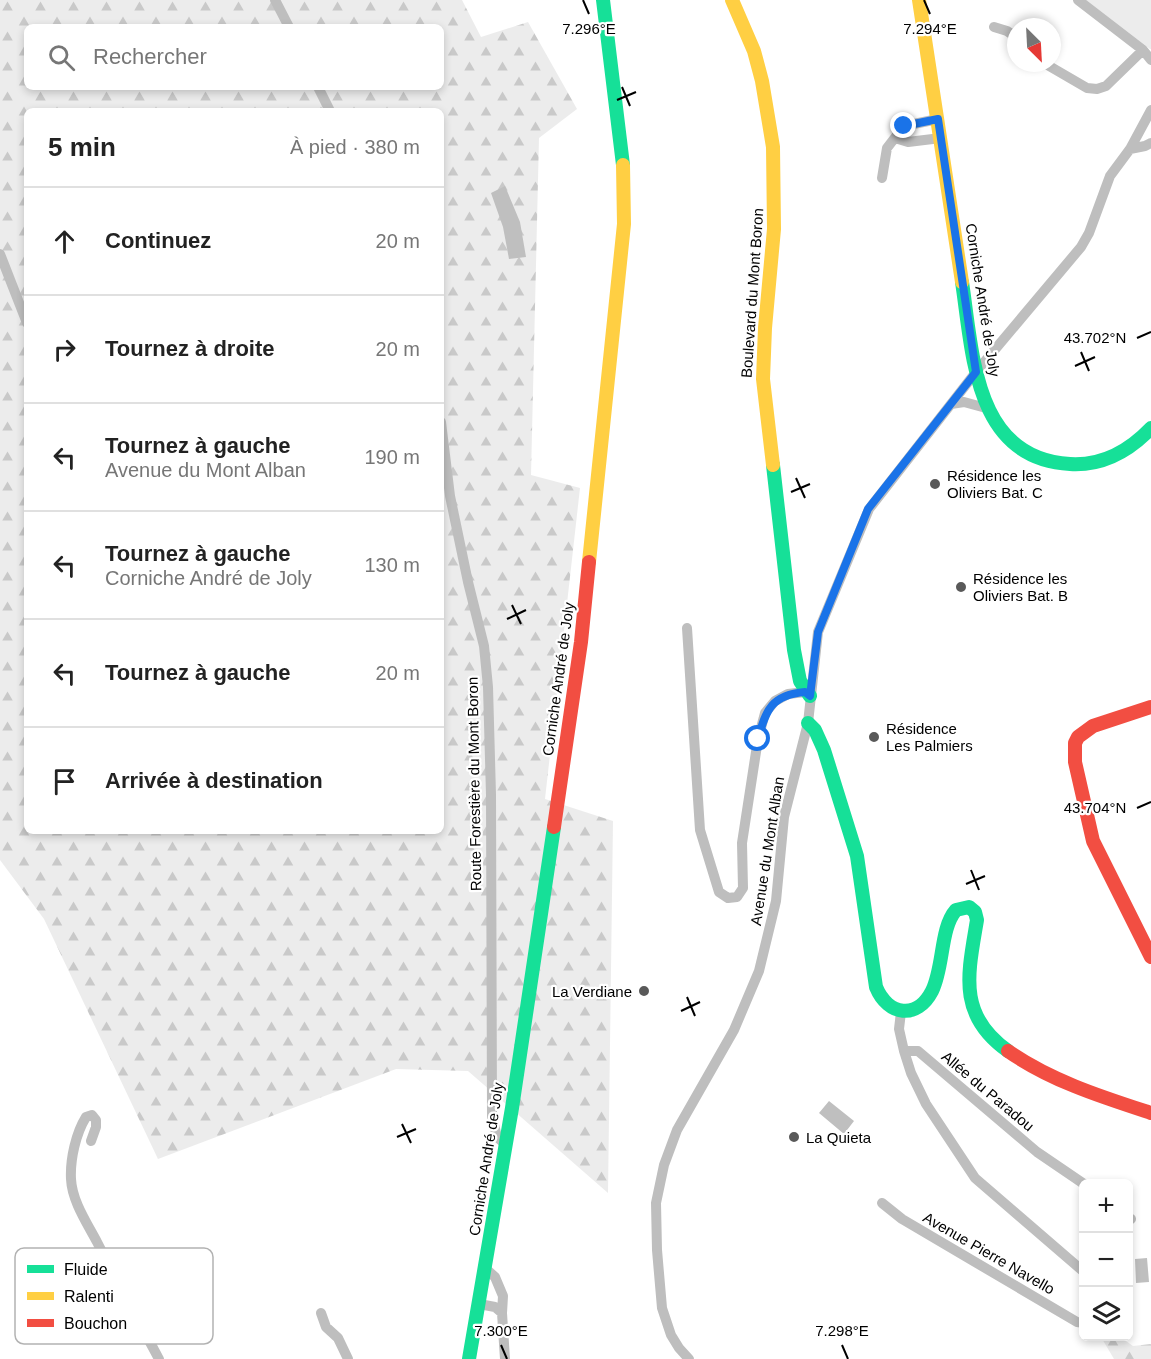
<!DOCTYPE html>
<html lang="fr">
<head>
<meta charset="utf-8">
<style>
  :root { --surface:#fff; --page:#f6f6f6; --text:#222; --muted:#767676; --line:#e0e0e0 }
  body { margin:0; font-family:Helvetica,sans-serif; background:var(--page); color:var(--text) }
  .controls { position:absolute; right:18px; bottom:18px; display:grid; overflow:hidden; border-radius:9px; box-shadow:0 3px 9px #0003 }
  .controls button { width:54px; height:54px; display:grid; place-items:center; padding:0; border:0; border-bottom:2px solid var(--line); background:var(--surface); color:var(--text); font:30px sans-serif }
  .compass { position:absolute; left:1007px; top:18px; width:54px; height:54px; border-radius:50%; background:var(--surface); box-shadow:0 3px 9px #0003; rotate:156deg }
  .stop { position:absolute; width:18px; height:18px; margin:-14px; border:4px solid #1a73e8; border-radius:50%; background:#fff }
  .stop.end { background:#1a73e8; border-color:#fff; box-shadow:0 2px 6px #0008 }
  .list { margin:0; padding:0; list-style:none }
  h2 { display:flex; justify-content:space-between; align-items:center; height:78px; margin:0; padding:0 24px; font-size:26px }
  h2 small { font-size:20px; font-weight:400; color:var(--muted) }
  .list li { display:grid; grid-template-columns:39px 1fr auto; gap:18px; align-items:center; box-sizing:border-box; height:108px; padding:0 24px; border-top:2px solid var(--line) }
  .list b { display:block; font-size:22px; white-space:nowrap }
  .list p { margin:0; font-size:20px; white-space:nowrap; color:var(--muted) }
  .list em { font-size:20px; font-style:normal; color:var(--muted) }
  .icon { flex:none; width:33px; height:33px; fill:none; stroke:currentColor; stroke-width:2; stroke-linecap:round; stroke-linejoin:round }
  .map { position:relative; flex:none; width:1151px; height:1359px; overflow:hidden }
  .search { position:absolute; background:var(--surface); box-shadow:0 3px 9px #0003; left:24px; top:24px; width:420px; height:66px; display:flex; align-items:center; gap:15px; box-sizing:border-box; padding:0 21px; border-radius:9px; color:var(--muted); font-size:22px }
  .panel { position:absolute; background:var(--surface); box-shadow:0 3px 9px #0003; left:24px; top:108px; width:420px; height:726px; border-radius:9px }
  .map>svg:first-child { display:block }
</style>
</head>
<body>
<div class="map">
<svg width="1151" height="1359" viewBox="0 0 1151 1359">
  <defs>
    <pattern id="forest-firs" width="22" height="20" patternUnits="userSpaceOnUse" patternTransform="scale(1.5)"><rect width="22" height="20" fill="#ececec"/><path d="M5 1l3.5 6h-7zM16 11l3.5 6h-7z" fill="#c9c9c9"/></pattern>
  </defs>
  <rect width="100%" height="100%" fill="#fff"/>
  <path fill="#ececec" d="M1086,0h65v49h-1z"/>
  <path fill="url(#forest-firs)" fill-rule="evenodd" d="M0,0h462l19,37 47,-15 49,87 -38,29 -8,337 49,13 -35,311 68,22 -5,372 -140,-122 -72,-2 -238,90 -114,-240 -44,-59zM27,27h414v60h-414zM27,111h414v720h-414z
    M1101,1337h23l2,4 7,5 18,-2v15h-37z"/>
  <path fill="#bfbfbf" d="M505,186l15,36 6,35 -17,2 -6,-32 -12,-34z
    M829,1101l25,20 -10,13 -25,-21z
    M1147,1258l2,24 -13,1 -1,-24z"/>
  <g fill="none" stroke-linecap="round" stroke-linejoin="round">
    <path stroke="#bebebe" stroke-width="10" d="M275,0l14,27
      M1078,0l65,50 8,10
      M994,27l13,4 9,6
      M1044,63l43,25 10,1 9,-3 37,-36
      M318,87l12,24
      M895,138l13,4 33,-4
      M1130,149l15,-3 6,-3
      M882,178l5,-30 17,-22 34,-7
      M0,254l27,69
      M951,404l13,-2 22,6
      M441,422l9,74 18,86 16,64 4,41 3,108 1,321 5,21 9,8
      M687,628l13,202 19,62 9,6 9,-1 6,-9 -1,-45 16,-104 7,-26 10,-12 13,-7 17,-2
      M901,1012l-2,17 5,22h14l119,101 47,32
      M904,1051l7,22 15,31 49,74 109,94
      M91,1141l5,-14v-7l-4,-5 -6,2c-10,16 -16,42 -15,62 1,22 16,44 26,63 20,39 41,78 62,117
      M882,1203l20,16 175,103 7,1
      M1128,1217l3,2
      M485,1268l10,9 8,19 -1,17 3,46
      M479,1304l16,3 7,6
      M321,1313l5,14 12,11 10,21
      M689,1359l-10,-11 -8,-13 -9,-27 -5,-58 -1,-47 8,-38 13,-35 57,-100 25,-59 17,-70 8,-84 24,-94 10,-91 51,-123 107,-137 105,-125 8,-14 21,-57 20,-27 21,-39"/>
    <path stroke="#16e098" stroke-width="14" d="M603,0l20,165
      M962,282c11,72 12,177 108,182 33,2 59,-13 81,-36
      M773,465l21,185 6,31 10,15
      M808,723l7,7 9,20 33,106 19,131c12,29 41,33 56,4 12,-24 8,-63 24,-81l13,-3 6,5 2,8c-9,54 -20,95 31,131
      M469,1359l43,-251 42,-281"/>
    <path stroke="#ffcf43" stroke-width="14" d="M732,0l22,51 8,30 11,66 1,82 -9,99 -2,51 10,86
      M919,0l43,282
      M589,562l35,-338 -1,-59"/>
    <path stroke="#f24e42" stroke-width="14" d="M1151,707l-58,19 -15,11 -3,6v19l18,79 58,116
      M554,827l27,-185 8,-80
      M1008,1051c43,30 94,46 143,62"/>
  </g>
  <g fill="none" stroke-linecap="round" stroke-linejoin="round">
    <path stroke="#1a73e8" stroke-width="8" d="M758,739c8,-30 14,-44 47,-47l5,4 8,-64 50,-123 108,-137 -38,-253 -34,7"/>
  </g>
  <path fill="none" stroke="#000" stroke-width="2" d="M583,0l6,14M924,0l6,14M622,87l8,19M617,100l19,-8M1137,338l14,-6M1081,352l8,19M1075,366l20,-9M796,478l9,20M791,492l19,-8M512,605l9,19M507,619l19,-9M1137,808l14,-6M971,870l8,20M966,884l19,-8M687,997l8,19M681,1011l19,-9M402,1124l9,19M397,1137l19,-8M501,1345l6,14M842,1345l6,14"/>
  <g fill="#595959" stroke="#fff" stroke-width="2">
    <circle cx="935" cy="484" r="6"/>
    <circle cx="961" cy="587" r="6"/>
    <circle cx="874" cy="737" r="6"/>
    <circle cx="644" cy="991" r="6"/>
    <circle cx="794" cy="1137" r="6"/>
  </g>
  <g text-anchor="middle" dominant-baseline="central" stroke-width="4.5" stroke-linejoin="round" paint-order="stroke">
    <g font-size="15" fill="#000" stroke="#fff">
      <text transform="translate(752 293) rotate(-86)">Boulevard du Mont Boron</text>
      <text transform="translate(983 300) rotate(81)">Corniche André de Joly</text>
      <text transform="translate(558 679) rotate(-82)">Corniche André de Joly</text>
      <text transform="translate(474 784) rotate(-91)">Route Forestière du Mont Boron</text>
      <text transform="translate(767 851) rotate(-81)">Avenue du Mont Alban</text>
      <text transform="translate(988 1091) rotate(40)">Allée du Paradou</text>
      <text transform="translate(486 1159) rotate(-81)">Corniche André de Joly</text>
      <text transform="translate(989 1253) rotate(30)">Avenue Pierre Navello</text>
    </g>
    <g font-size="15" fill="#000" stroke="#fff" text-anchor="start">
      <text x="947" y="475">Résidence les<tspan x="947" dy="17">Oliviers Bat. C</tspan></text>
      <text x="973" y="578">Résidence les<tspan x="973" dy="17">Oliviers Bat. B</tspan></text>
      <text x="886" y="728">Résidence<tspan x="886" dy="17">Les Palmiers</tspan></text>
      <text x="632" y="991" text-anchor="end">La Verdiane</text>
      <text x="806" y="1137">La Quieta</text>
    </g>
  </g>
  <rect x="15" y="1248" width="198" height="96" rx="9" fill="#fff" stroke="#b2b2b2" stroke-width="1.5"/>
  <rect x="27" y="1265" width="27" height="8" fill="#16e098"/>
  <rect x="27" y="1292" width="27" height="8" fill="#ffcf43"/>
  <rect x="27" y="1319" width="27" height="8" fill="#f24e42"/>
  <g font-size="16" fill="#000">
    <text x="64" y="1275">Fluide</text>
    <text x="64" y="1302">Ralenti</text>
    <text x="64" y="1329">Bouchon</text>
  </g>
  <g font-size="15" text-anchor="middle" fill="#000" stroke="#fff" stroke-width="4.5" stroke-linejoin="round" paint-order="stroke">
    <text x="589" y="34">7.296°E</text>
    <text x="930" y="34">7.294°E</text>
    <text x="1095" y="343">43.702°N</text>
    <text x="1095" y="813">43.704°N</text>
    <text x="501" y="1336">7.300°E</text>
    <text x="842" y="1336">7.298°E</text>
  </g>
</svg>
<div class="controls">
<button>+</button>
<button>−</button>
<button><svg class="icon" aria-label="layers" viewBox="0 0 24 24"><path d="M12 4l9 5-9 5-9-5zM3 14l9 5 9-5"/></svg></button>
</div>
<svg class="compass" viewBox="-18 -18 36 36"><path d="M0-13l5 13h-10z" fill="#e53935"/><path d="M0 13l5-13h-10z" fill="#767676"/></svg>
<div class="stop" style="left:758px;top:739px"></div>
<div class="stop end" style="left:904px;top:126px"></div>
<div class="search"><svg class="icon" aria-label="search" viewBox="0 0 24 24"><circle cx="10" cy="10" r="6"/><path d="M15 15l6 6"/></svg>Rechercher</div>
<section class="panel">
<h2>5 min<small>À pied · 380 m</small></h2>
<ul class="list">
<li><svg class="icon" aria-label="ahead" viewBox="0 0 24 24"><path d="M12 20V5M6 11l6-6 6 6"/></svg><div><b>Continuez</b></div><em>20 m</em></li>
<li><svg class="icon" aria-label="right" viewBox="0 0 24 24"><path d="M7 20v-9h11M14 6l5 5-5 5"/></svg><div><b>Tournez à droite</b></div><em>20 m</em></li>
<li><svg class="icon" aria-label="left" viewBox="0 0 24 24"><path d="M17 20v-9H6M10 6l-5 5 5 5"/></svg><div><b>Tournez à gauche</b><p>Avenue du Mont Alban</p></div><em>190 m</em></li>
<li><svg class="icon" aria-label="left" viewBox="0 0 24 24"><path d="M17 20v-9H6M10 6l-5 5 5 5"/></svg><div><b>Tournez à gauche</b><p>Corniche André de Joly</p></div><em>130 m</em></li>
<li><svg class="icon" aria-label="left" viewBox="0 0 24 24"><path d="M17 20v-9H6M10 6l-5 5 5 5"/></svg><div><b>Tournez à gauche</b></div><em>20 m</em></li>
<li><svg class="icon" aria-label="arrive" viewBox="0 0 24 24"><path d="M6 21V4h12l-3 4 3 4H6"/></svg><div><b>Arrivée à destination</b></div></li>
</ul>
</section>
</div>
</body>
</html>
